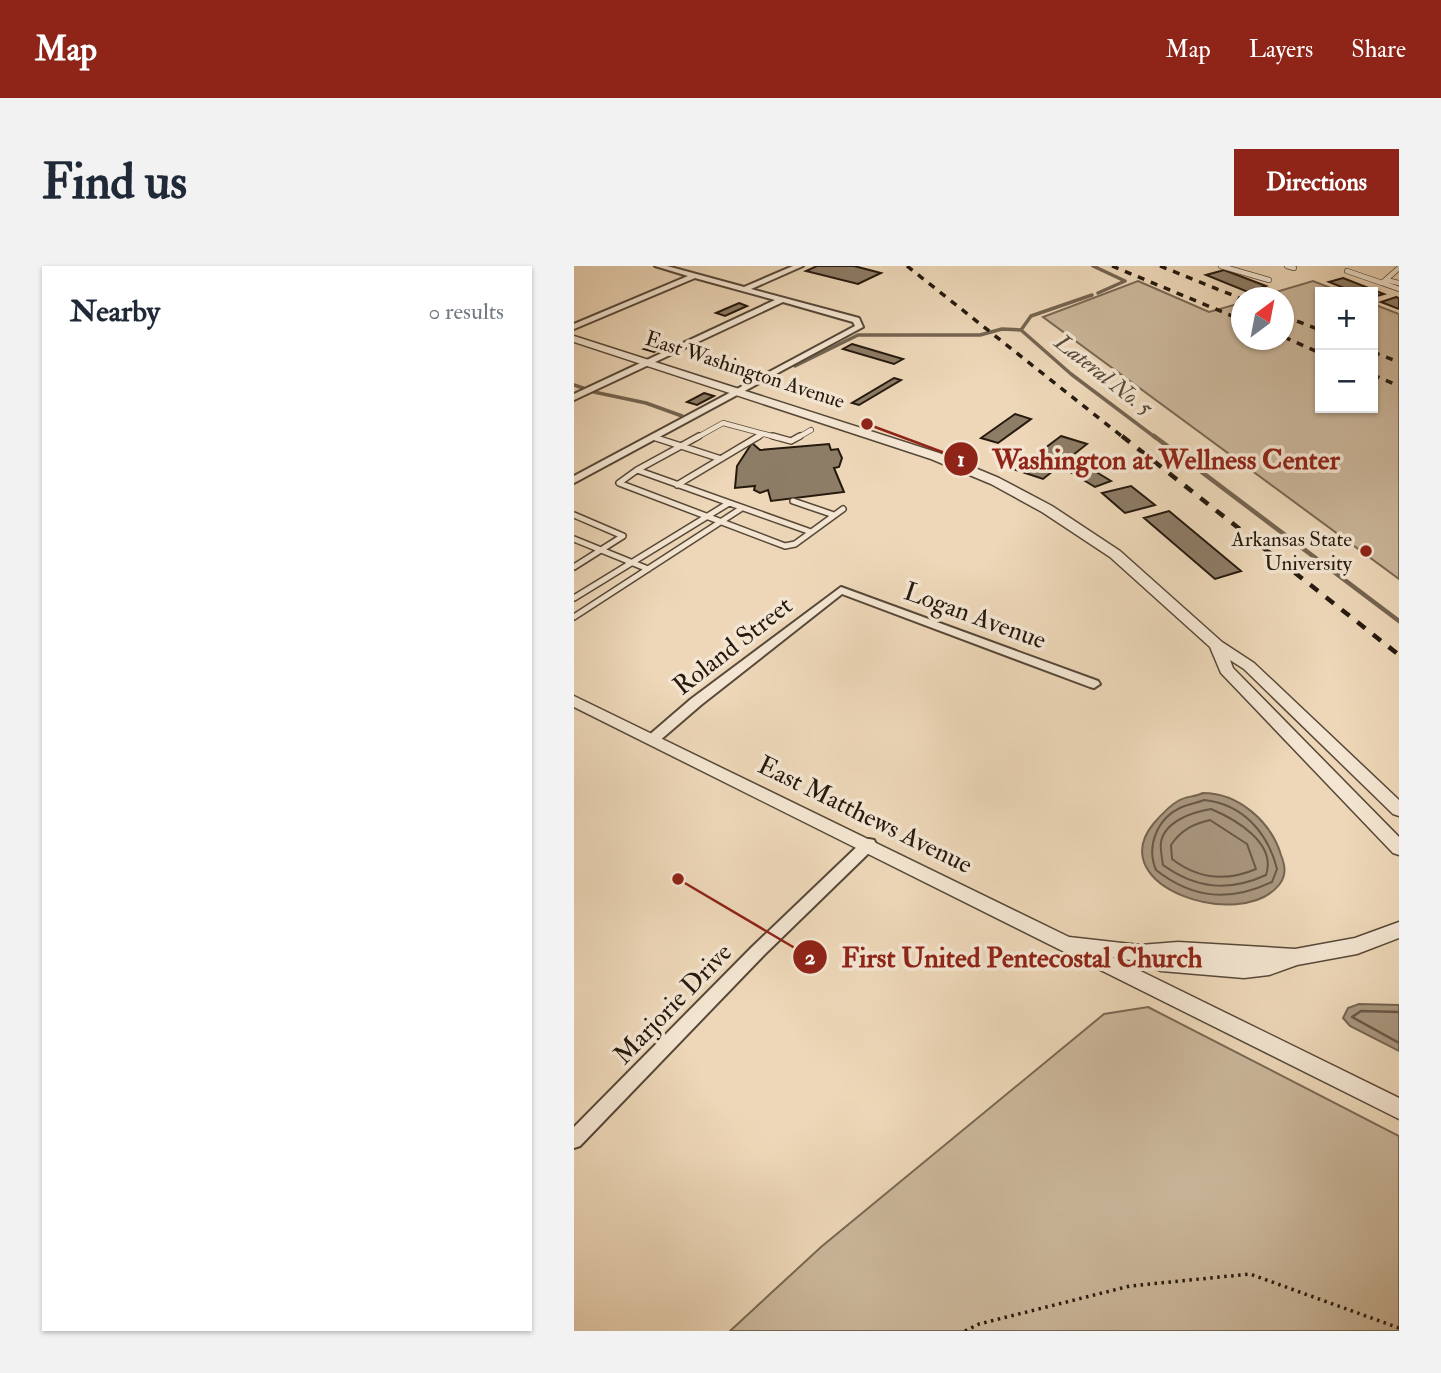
<!DOCTYPE html>
<html lang="en">
<head>
<meta charset="utf-8">
<style>
  :root { --surface:#fff; --page:#f2f2f3; --text:#1f2937; --muted:#747a83; --line:#e0e1e3; --accent:#8f2418 }
  body { margin:0; font-family:"IM FELL Double Pica",serif; background:var(--page); color:var(--text) }
  .controls { position:absolute; right:21px; top:21px; display:grid; overflow:hidden; border-radius:0px; box-shadow:0 2px 5px #0004 }
  .controls button { width:63px; height:63px; display:grid; place-items:center; padding:0; border:0; border-bottom:2px solid var(--line); background:var(--surface); color:var(--text); font:35px sans-serif }
  .compass { position:absolute; left:657px; top:21px; width:63px; height:63px; border-radius:50%; background:var(--surface); box-shadow:0 2px 5px #0004; rotate:32deg }
  .list { margin:0; padding:0; list-style:none }
  h2 { display:flex; justify-content:space-between; align-items:center; height:91px; margin:0; padding:0 28px; font-size:30px }
  h2 small { font-size:23px; font-weight:400; color:var(--muted) }
  .map { position:relative; flex:none; width:825px; height:1065px; overflow:hidden; border-radius:0px }
  header { display:flex; align-items:center; gap:42px; box-sizing:border-box; height:98px; padding:0 35px; background:var(--accent); color:#fff }
  header strong { font-size:33px }
  nav { display:flex; gap:38px; margin-inline-start:auto; font-size:24px }
  .intro { display:flex; align-items:center; justify-content:space-between; box-sizing:border-box; height:168px; padding:0 42px }
  h1 { margin:0; font-size:49px }
  .button { padding:18px 32px; border-radius:0px; background:var(--accent); color:#fff; font-size:24px; font-weight:700 }
  main { display:flex; gap:42px; padding:0 42px }
  aside { flex:1; background:var(--surface); border-radius:0px; box-shadow:0 2px 5px #0004 }
  .map>svg:first-child { display:block }
</style>
</head>
<body>
<header>
<strong>Map</strong>
<nav><a>Map</a><a>Layers</a><a>Share</a></nav>
</header>
<div class="intro"><h1>Find us</h1><a class="button">Directions</a></div>
<main>
<aside>
<h2>Nearby<small>0 results</small></h2>
<ul class="list">
</ul>
</aside>
<div class="map">
<svg width="825" height="1065" viewBox="0 0 825 1065">
  <rect width="100%" height="100%" fill="#edd7b8"/>
  <filter id="stains"><feTurbulence type="fractalNoise" baseFrequency=".00286" numOctaves="4"/><feColorMatrix values="0 0 0 0 .2 0 0 0 0 .09 0 0 0 0 .02 0 0 0 .5 -.17"/></filter>
  <radialGradient id="worn" r=".72"><stop offset=".6" stop-color="#630" stop-opacity="0"/><stop offset="1" stop-color="#630" stop-opacity=".3"/></radialGradient>
  <path fill="#cbb79b" stroke="#786854" stroke-width="2" d="M564,15l71,31 32,-9 1,37h42v-42l-25,-1 54,-16 28,11h-21v116h53v-104l26,10v265l-356,-262z
    M574,741l251,129v195h-669l91,-84 283,-233z"/>
  <path fill="#a9967e" stroke="#746451" stroke-width="2" d="M629,527c36,0 68,29 78,62 4,10 6,20 -2,30 -38,47 -178,2 -125,-62 7,-8 15,-17 24,-22 7,-5 17,-4 25,-8z
    M785,738l40,1v46l-49,-25 -7,-8 5,-10z"/>
  <g fill="none" stroke-linecap="round" stroke-linejoin="round">
    <path stroke="#675846" stroke-width="2" d="M630,534c39,4 64,33 73,69l-5,13c-42,20 -79,17 -116,-12 -10,-24 1,-52 26,-63 7,-3 15,-4 22,-7z
      M637,543c24,10 66,34 55,66 -37,17 -70,14 -103,-10 -1,-7 -3,-16 -2,-23 4,-21 32,-30 50,-33z
      M636,554l37,24 9,25c-30,13 -58,10 -84,-10l-1,-14c10,-15 22,-21 39,-25z"/>
    <path stroke="#675846" stroke-width="2.5" d="M825,746l-38,-1 -9,6 47,26"/>
    <path stroke="#746451" stroke-width="3.5" d="M519,0l32,15 -27,12
      M518,29l-61,21 -10,14 50,44 85,64
      M221,100l63,-31h122l22,-6 19,1
      M0,119l9,3
      M20,126l52,11 36,13"/>
    <path stroke="#746451" stroke-width="4.5" d="M580,170l245,185"/>
  </g>
  <path fill="#8d7c66" stroke="#25190e" stroke-width="2" d="M243,0h37l27,7 -23,11 -52,-13z
    M650,4l42,16 -18,6 -42,-17z
    M769,12l41,16 -11,3v-5h-19l-25,-10z
    M822,31l3,1v11l-18,-7z
    M165,37l8,3 -22,10 -9,-3z
    M88,75l10,2 -18,9 -10,-3z
    M278,78l51,15 -9,5 -51,-15z
    M320,112l7,2 -42,25 -7,-2z
    M130,127l10,3 -17,9 -10,-3z
    M441,148l16,5 -33,24 -17,-5z
    M487,170l26,8 -44,35 -27,-9z
    M178,177l8,7 69,-6 2,6 7,-1 4,9 -3,9 -5,1 10,24 -73,9 -3,-11 -8,3 -6,-3 1,-4 -20,2 2,-22z
    M509,198l28,17 -16,6 -28,-17z
    M557,220l24,19 -30,8 -23,-20z
    M595,245l72,60 -26,8 -71,-61z"/>
  <g fill="none" stroke-linecap="round" stroke-linejoin="round">
    <defs>
      <path id="service-far1" d="M647,0l48,14
        M713,0l7,2
        M825,2l-17,15 17,6
        M773,5l35,12
        M812,14l13,3
        M79,171l3,1
        M122,172l27,-15 56,15
        M182,172l7,-4
        M223,172l14,-8"/>
      <path id="service" d="M199,170l18,5 9,-5
        M79,171l28,9 -44,24 174,62
        M107,180l18,-10
        M107,180l40,13
        M63,204l-18,13 166,63 10,-2 48,-35
        M103,219l82,-49
        M219,235l41,14
        M0,249l49,21 -49,31
        M0,273l74,30
        M0,332l155,-95
        M0,351l168,-109"/>
      <path id="minor" d="M81,0h12l77,21 49,-21h10l-52,23 108,29 4,9 -289,156v-7l281,-150 -2,-4 -70,-20 -209,98v-6l201,-94 -80,-22 -121,51v-5l114,-48z
        M267,321l257,94 2,3 -6,4 -4,-1 -248,-93 -141,111 -43,37h-10l-2,-3 2,-3 43,-37z
        M295,573l5,1 2,4 -2,4 -110,107 -184,191 -6,2v-21l178,-180 112,-107z"/>
      <path id="tertiary" d="M0,70l365,117 60,25 53,28 68,45 102,91 32,21 145,137v16l-6,-2 -149,-145 -14,-9 3,8 166,169v18l-6,-2 -172,-180 -11,-26 -100,-90 -68,-45 -51,-28 -60,-25 -357,-117z
        M0,430l495,241 71,8 38,-3 117,7 60,-11 44,-16v16l-42,16 -60,11 -28,10 -25,3 -83,-7 -24,-10 -25,-4 287,141v21l-825,-412z"/>
    </defs>
    <use href="#service-far1" stroke="#574838" stroke-width="6"/>
    <use href="#service" stroke="#574838" stroke-width="8"/>
    <use href="#minor" stroke="#574838" stroke-width="4"/>
    <use href="#tertiary" stroke="#574838" stroke-width="3"/>
    <path stroke="#25190e" stroke-width="3.5" stroke-dasharray="2.5 4.5" stroke-linecap="butt" d="M391,1065l14,-7 151,-38 120,-12 149,54"/>
    <use href="#service-far1" stroke="#f3e5d1" stroke-width="4.5"/>
    <use href="#service" stroke="#f3e5d1" stroke-width="5"/>
    <use href="#minor" fill="#f3e5d1" fill-rule="evenodd"/>
    <use href="#tertiary" fill="#f3e5d1" fill-rule="evenodd"/>
    <path stroke="#25190e" stroke-width="3.5" stroke-dasharray="7 7" stroke-linecap="butt" d="M333,0l217,172
      M538,0l130,54
      M586,0l82,33
      M710,50l36,14
      M710,71l36,16
      M799,86l26,10
      M799,109l26,11"/>
    <path stroke="#25190e" stroke-width="4.5" stroke-dasharray="10 10" stroke-linecap="butt" d="M548,170l277,219"/>
  </g>
  <circle fill="#8f2418" stroke="#f3e5d1" stroke-width="2.5" cx="792" cy="285" r="7"/>
  <g text-anchor="middle" dominant-baseline="central" stroke-width="7" stroke-linejoin="round" paint-order="stroke">
    <g font-size="21" fill="#25190e" stroke="#f3e5d1">
      <text transform="translate(171 104) rotate(18)">East Washington Avenue</text>
    </g>
    <g font-size="21" fill="#25190e" stroke="#f3e5d1" text-anchor="end">
      <text x="778" y="273">Arkansas State<tspan x="778" dy="24">University</tspan></text>
    </g>
    <g font-size="23" font-style="italic" fill="#5a4b3b" stroke="#f3e5d1">
      <text transform="translate(530 109) rotate(38)">Lateral No. 5</text>
    </g>
    <g font-size="26" fill="#25190e" stroke="#f3e5d1">
      <text transform="translate(401 350) rotate(20)">Logan Avenue</text>
      <text transform="translate(159 380) rotate(-38)">Roland Street</text>
      <text transform="translate(291 549) rotate(26)">East Matthews Avenue</text>
      <text transform="translate(99 738) rotate(-46)">Marjorie Drive</text>
    </g>
  </g>
  <path fill="none" stroke="#8f2418" stroke-width="2.5" d="M293 158L387 193M104 613L236 691"/>
  <g fill="#8f2418" stroke="#f3e5d1" stroke-width="2.5">
    <circle cx="293" cy="158" r="7"/>
    <circle cx="104" cy="613" r="7"/>
    <circle cx="387" cy="193" r="18"/>
    <circle cx="236" cy="691" r="18"/>
  </g>
  <g font-size="21" text-anchor="middle" font-weight="bold" fill="#fff">
    <text x="387" y="200">1</text>
    <text x="236" y="698">2</text>
  </g>
  <g font-size="28" text-anchor="middle" font-weight="bold" fill="#8f2418" stroke="#f3e5d1" stroke-width="7" stroke-linejoin="round" paint-order="stroke">
    <text x="592" y="203">Washington at Wellness Center</text>
    <text x="448" y="701">First United Pentecostal Church</text>
  </g>
  <rect width="100%" height="100%" filter="url(#stains)"/>
  <rect width="100%" height="100%" fill="url(#worn)"/>
</svg>
<div class="controls">
<button>+</button>
<button>−</button>
</div>
<svg class="compass" viewBox="-18 -18 36 36"><path d="M0-13l5 13h-10z" fill="#e53935"/><path d="M0 13l5-13h-10z" fill="#747a83"/></svg>
</div>
</main>
</body>
</html>
